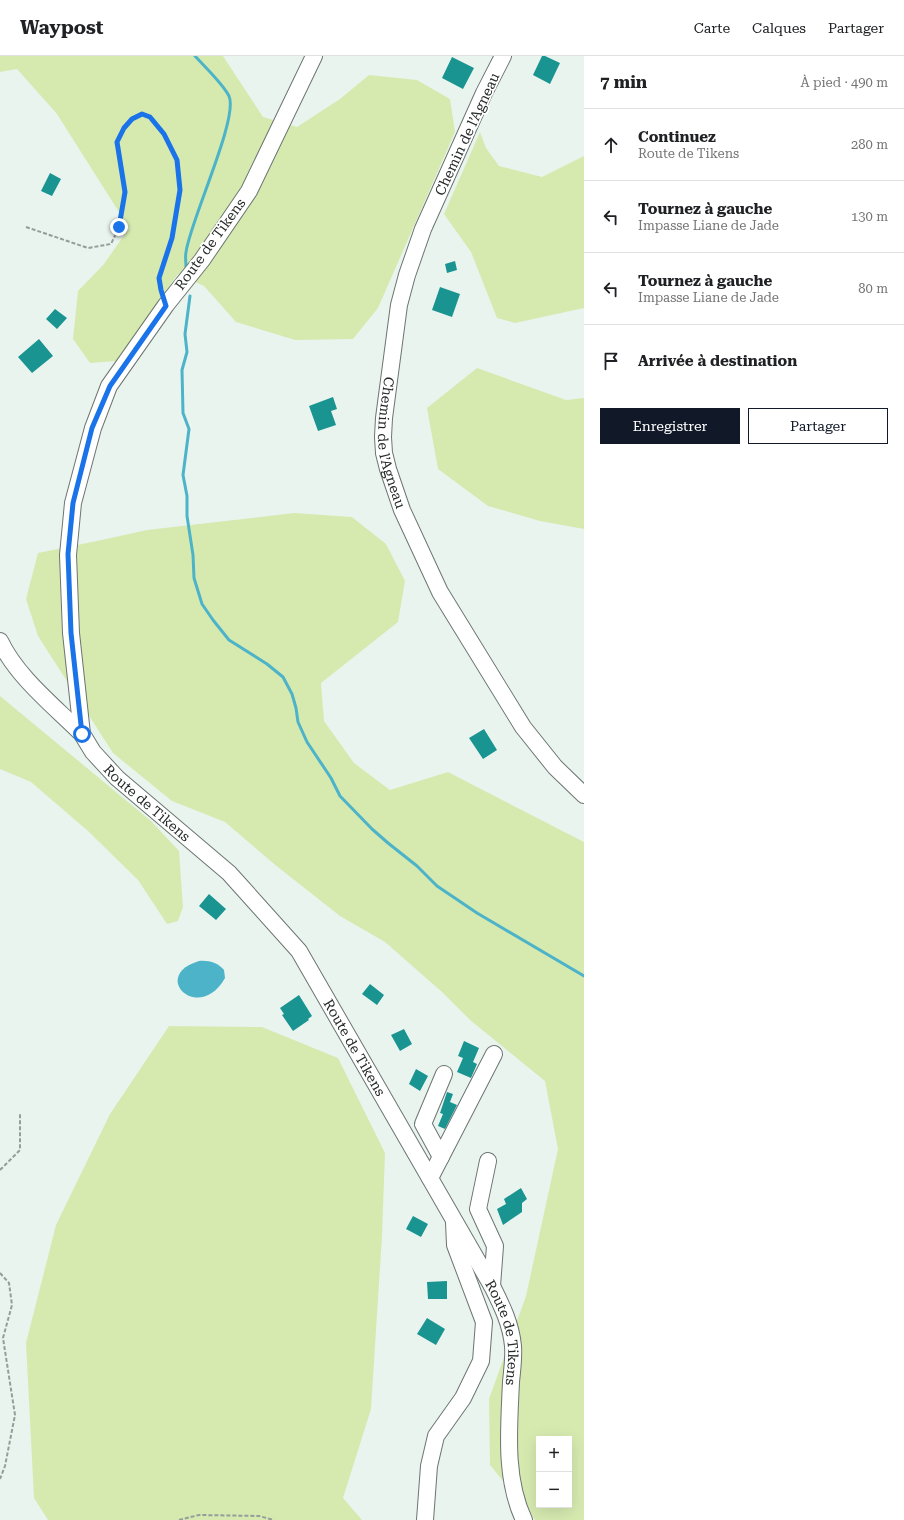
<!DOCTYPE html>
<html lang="fr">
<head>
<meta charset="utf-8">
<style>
  :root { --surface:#fff; --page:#f6f6f6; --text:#202124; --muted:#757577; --line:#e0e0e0; --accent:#111827 }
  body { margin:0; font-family:"Roboto Serif",serif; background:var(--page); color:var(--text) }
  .controls { position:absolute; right:12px; bottom:12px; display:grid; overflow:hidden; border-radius:0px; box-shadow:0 4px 16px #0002 }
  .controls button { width:36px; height:36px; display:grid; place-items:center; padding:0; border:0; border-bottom:1px solid var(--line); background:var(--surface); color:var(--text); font:20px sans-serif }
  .stop { position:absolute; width:12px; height:12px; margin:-9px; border:3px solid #1a73e8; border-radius:50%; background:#fff }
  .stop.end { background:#1a73e8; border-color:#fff; box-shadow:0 1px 4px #0008 }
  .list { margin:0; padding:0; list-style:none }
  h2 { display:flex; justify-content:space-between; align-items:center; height:52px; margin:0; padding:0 16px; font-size:17px }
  h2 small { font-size:13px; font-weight:400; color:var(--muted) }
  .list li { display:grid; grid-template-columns:26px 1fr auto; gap:12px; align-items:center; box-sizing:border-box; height:72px; padding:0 16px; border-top:1px solid var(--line) }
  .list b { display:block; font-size:15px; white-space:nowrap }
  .list p { margin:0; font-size:13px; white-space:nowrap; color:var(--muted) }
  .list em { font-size:13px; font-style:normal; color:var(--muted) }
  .actions { display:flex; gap:8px; padding:12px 16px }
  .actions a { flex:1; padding:9px 0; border:1px solid var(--accent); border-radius:0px; text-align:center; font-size:14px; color:var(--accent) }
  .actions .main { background:var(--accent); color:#fff }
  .icon { flex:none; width:22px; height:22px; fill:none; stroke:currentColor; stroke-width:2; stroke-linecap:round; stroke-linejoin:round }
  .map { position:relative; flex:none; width:584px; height:1464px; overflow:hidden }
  header { display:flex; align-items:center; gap:24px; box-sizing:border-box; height:56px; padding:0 20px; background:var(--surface); border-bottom:1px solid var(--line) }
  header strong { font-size:19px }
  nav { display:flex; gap:22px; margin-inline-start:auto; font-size:14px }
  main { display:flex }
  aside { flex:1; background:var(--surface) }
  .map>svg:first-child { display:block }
</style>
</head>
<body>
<header>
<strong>Waypost</strong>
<nav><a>Carte</a><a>Calques</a><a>Partager</a></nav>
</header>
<main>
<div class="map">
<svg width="584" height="1464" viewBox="0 0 584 1464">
  <rect width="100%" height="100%" fill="#e9f4ef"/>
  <path fill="#d6eab0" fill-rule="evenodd" d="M0,0h223l40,61 34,10 43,-28 29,-24 48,5 33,19 5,33 -77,176 -25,31 -58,1 -59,-18 -32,-36 -26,-12 -62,87 -26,2 -17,-24 5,-48 26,-27 25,-36 -72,-114 -40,-45 -17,3z
    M480,76l6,16 13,18 43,11 42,-21v152l-69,15 -18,-5 -26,-66 -27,-38z
    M477,312l89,32 18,-2v131l-44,-8 -52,-15 -50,-37 -11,-61z
    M294,457l58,4 34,27 19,37 -7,41 -77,61 3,38 30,42 36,27 58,-18 136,70v678h-49l-45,-55 -1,-66 37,-103 32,-147 -13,-68 -75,-61 -28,-28 -57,-50 -45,-26 -66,-52 -49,-42 -53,-21 -59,-48 -75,-117 -12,-37 12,-46 59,-12 50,-11zM539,1383h30v66h-30z
    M0,640l151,125 28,30 4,56 -5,14 -11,3 -29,-44 -50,-49 -57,-49 -31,-13z
    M169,970l93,1 76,31 47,95 -3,83 -11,173 -28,89 19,22h-314l-14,-22 -8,-155 30,-118 54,-111z"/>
  <path fill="#4db3c9" d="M199,905c10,-1 19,2 25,9l1,8c-26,46 -76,-2 -26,-17z"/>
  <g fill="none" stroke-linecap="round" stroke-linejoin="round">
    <path stroke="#4db3c9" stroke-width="3" d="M186,211c0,-5 -1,-10 0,-15 4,-31 53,-134 43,-156 -6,-12 -24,-29 -34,-40
      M190,240l-5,38 2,18 -5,18 1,43 6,16 -6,46 4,21v20l6,39 1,23 8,26 11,16 16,20 38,24 16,13 9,17 4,14 2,14 9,20 24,36 9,18 32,33 16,14 29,23 20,20 40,27 107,63"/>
  </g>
  <path fill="#199491" d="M542,0h3l15,7 -10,21 -17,-9z
    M452,1l22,11 -11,21 -21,-11z
    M50,117l11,6 -9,17 -11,-5z
    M455,205l2,9 -10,3 -2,-9z
    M440,231l20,7 -8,23 -20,-7z
    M55,253l12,9 -10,11 -11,-10z
    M39,283l14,17 -21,17 -14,-16z
    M333,341l4,12 -6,2 5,14 -18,6 -9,-25z
    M484,673l13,21 -14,9 -14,-21z
    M209,838l17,15 -10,11 -17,-14z
    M370,928l14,11 -7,10 -15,-11z
    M299,939l13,21 -4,3 1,1 -16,11 -11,-16 2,-1 -4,-6z
    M404,973l8,15 -12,7 -9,-16z
    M464,985l15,7 -6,14 4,2 -6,14 -14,-6 6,-14 -5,-2z
    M416,1013l12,7 -8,15 -11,-7z
    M447,1036l6,2 -3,8 7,3 -12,24 -7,-3 5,-12 -3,-1z
    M521,1132l6,11 -5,4v9l-19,13 -6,-16 9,-5 -2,-5z
    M413,1160l15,8 -7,13 -15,-8z
    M447,1225v18h-19l-1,-17z
    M427,1262l18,11 -9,16 -19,-11z"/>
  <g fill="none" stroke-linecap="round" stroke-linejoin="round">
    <defs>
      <g id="minor">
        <path id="s1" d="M314,0l-65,135 -47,69 -36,45 -57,81 -16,42 -20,75 -5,52 3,78 11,101 11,18 24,26 112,95 70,78 193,335c10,20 19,38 21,60 1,12 -1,25 -2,36 -2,46 -7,96 13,138"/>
        <path id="s2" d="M503,0l-19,37 -61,136 -16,46 -8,30 -15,113 -1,19 1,16 4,16 14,41 38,82 83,135 32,40 29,28"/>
        <path d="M0,585c17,36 54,65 82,93"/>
        <path d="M441,1101l-18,-33 21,-50"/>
        <path d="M488,1105l-10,48 17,37 -3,40"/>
        <path d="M430,1122l64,-124"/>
        <path d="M425,1464l4,-54 7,-30 27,-38 18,-37 3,-39 -29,-77 -1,-23"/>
      </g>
    </defs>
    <use href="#minor" stroke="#6c7571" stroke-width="18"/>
    <path stroke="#959d99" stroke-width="2" stroke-dasharray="4 2" stroke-linecap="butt" d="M26,171l62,21 23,-4 8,-17 6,-35 -8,-50 7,-14 8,-9 10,-5 8,3 14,17 13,26 3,30 -8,48 -13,40 2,13
      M0,1114l20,-20v-37
      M0,1217l9,10 3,22 -9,33 12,77 -10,51 -5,13
      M179,1464l20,-5 60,1 15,4"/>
    <use href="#minor" stroke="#fff" stroke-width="16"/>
  </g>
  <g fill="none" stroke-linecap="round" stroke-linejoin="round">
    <path stroke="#1a73e8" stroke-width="5" d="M82,678l-11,-101 -3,-79 5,-51 19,-75 18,-42 56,-80 -5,-16 -2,-12 13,-40 8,-48 -3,-30 -13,-26 -14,-17 -8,-3 -10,5 -8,9 -7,14 8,50 -6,35"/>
  </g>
  <g text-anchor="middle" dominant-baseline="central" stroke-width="3.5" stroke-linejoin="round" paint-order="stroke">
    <g font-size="14" fill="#252927" stroke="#fff">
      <text transform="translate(467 78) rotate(-65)">Chemin de l’Agneau</text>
      <text transform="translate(210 188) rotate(-54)">Route de Tikens</text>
      <text stroke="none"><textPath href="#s2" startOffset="410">Chemin de l’Agneau</textPath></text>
      <text stroke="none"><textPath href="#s1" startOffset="840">Route de Tikens</textPath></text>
      <text stroke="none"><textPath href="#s1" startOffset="1164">Route de Tikens</textPath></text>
      <text stroke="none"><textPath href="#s1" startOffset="1488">Route de Tikens</textPath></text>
    </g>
  </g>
</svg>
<div class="controls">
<button>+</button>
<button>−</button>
</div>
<div class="stop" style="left:82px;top:678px"></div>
<div class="stop end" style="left:119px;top:171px"></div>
</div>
<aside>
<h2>7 min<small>À pied · 490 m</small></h2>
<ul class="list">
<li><svg class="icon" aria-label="ahead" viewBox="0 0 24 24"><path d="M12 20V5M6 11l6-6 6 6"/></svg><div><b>Continuez</b><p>Route de Tikens</p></div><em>280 m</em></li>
<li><svg class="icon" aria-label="left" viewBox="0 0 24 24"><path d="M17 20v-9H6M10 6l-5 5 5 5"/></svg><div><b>Tournez à gauche</b><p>Impasse Liane de Jade</p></div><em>130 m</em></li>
<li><svg class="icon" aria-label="left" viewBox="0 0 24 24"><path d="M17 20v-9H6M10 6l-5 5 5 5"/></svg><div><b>Tournez à gauche</b><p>Impasse Liane de Jade</p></div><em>80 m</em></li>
<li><svg class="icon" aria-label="arrive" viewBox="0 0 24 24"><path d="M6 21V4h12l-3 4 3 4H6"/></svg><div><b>Arrivée à destination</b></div></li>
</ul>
<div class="actions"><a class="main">Enregistrer</a><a>Partager</a></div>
</aside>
</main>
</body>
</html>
